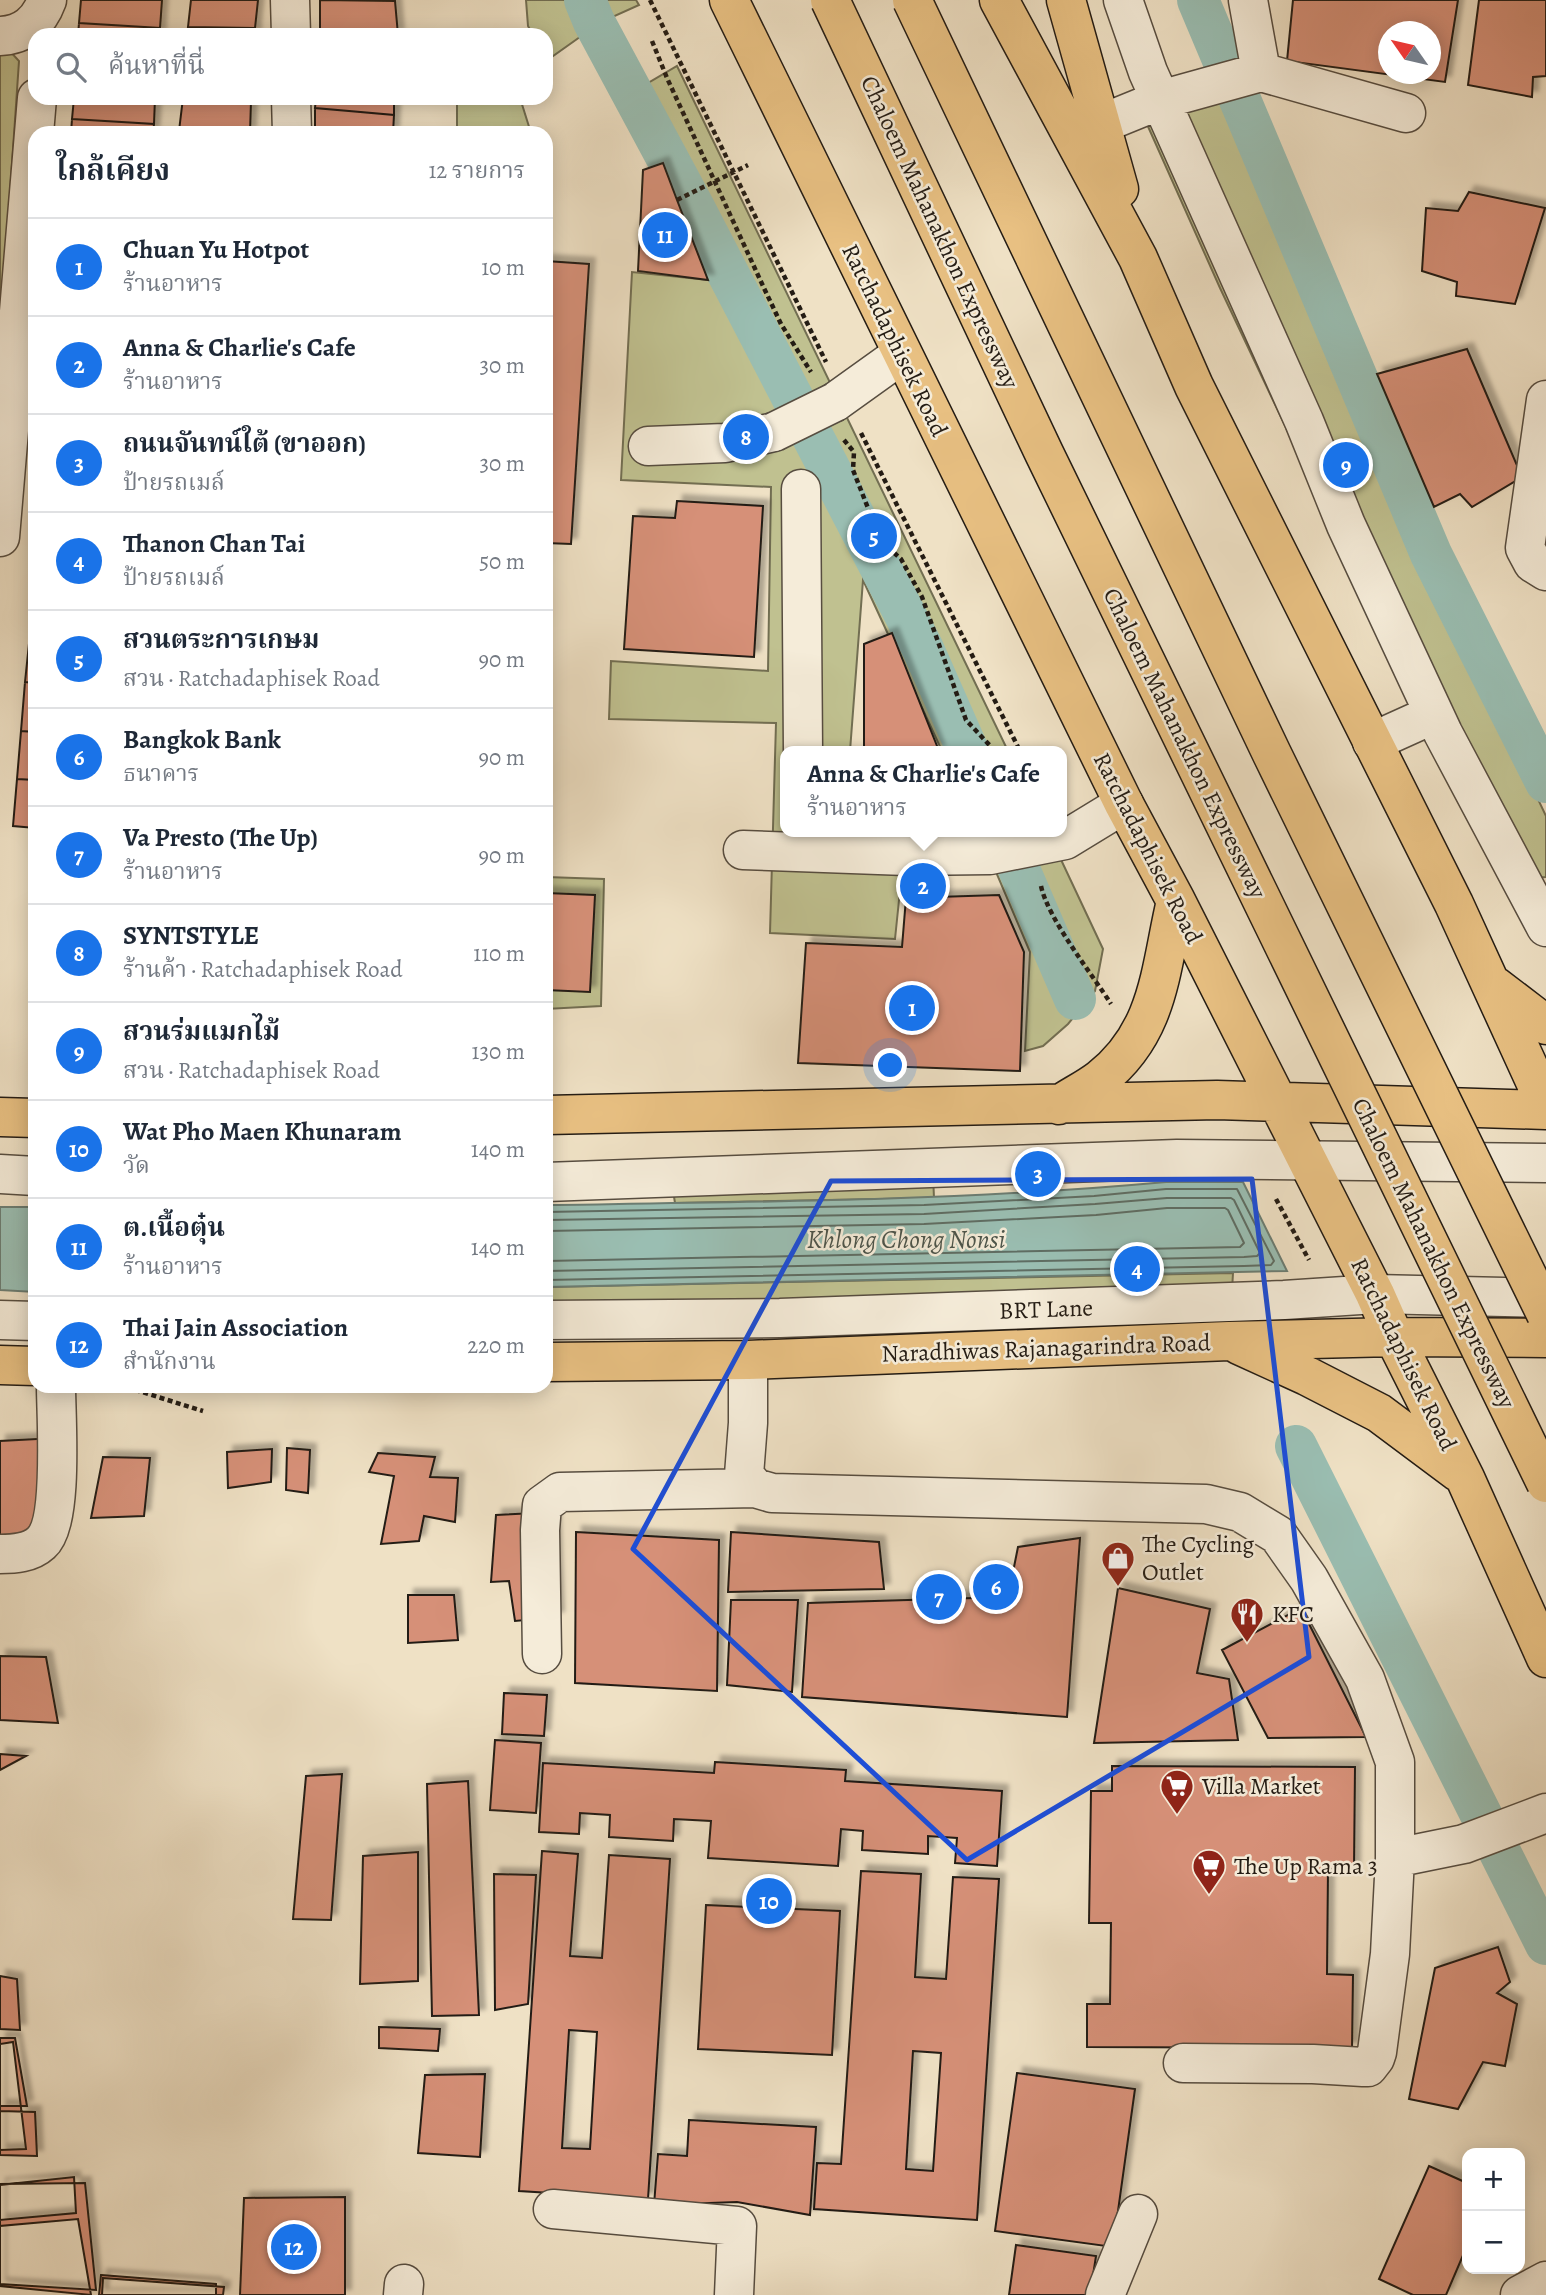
<!DOCTYPE html>
<html lang="th">
<head>
<meta charset="utf-8">
<style>
  :root { --surface:#fff; --page:#f6f6f7; --text:#1f2937; --muted:#747a83; --line:#e0e1e3; --accent:#1a73e8 }
  body { margin:0; font-family:Alegreya,"Noto Serif Thai",serif; background:var(--page); color:var(--text) }
  .controls { position:absolute; right:21px; bottom:21px; display:grid; overflow:hidden; border-radius:14px; box-shadow:0 4px 18px #0003 }
  .controls button { width:63px; height:63px; display:grid; place-items:center; padding:0; border:0; border-bottom:2px solid var(--line); background:var(--surface); color:var(--text); font:35px sans-serif }
  .compass { position:absolute; left:1378px; top:21px; width:63px; height:63px; border-radius:50%; background:var(--surface); box-shadow:0 4px 18px #0003; rotate:304deg }
  .you { position:absolute; left:891px; top:1066px; width:24px; height:24px; margin:-18px; border:5px solid #fff; border-radius:50%; background:#1a73e8; box-shadow:0 0 0 10px #1a73e833 }
  .badge { display:grid; place-items:center; width:46px; height:46px; border-radius:50%; background:var(--accent); color:#fff; font-size:23px; font-weight:700 }
  .pin { position:absolute; translate:-50% -50%; border:4px solid #fff; box-shadow:0 2px 7px #0006 }
  .popup { position:absolute; left:780px; top:746px; width:287px; height:91px; box-sizing:border-box; display:grid; place-content:center; border-radius:14px; background:var(--surface); filter:drop-shadow(0 2px 5px #0005); font-size:23px; white-space:nowrap; color:var(--muted) }
  .popup b { font-size:26px; color:var(--text) }
  .popup::after { content:''; position:absolute; left:50%; top:100%; margin-left:-14px; border:14px solid transparent; border-top-color:var(--surface) }
  .list { margin:0; padding:0; list-style:none }
  h2 { display:flex; justify-content:space-between; align-items:center; height:91px; margin:0; padding:0 28px; font-size:30px }
  h2 small { font-size:23px; font-weight:400; color:var(--muted) }
  .list li { display:grid; grid-template-columns:46px 1fr auto; gap:21px; align-items:center; box-sizing:border-box; height:98px; padding:0 28px; border-top:2px solid var(--line) }
  .list b { display:block; font-size:26px; white-space:nowrap }
  .list p { margin:0; font-size:23px; white-space:nowrap; color:var(--muted) }
  .list em { font-size:23px; font-style:normal; color:var(--muted) }
  .icon { flex:none; width:38px; height:38px; fill:none; stroke:currentColor; stroke-width:2; stroke-linecap:round; stroke-linejoin:round }
  .map { position:relative; flex:none; width:1546px; height:2295px; overflow:hidden }
  .search { position:absolute; background:var(--surface); box-shadow:0 4px 18px #0003; left:28px; top:28px; width:525px; height:77px; display:flex; align-items:center; gap:18px; box-sizing:border-box; padding:0 24px; border-radius:21px; color:var(--muted); font-size:26px }
  .panel { position:absolute; background:var(--surface); box-shadow:0 4px 18px #0003; left:28px; top:126px; width:525px; height:1267px; border-radius:21px }
  .map>svg:first-child { display:block }
</style>
</head>
<body>
<div class="map">
<svg width="1546" height="2295" viewBox="0 0 1546 2295">
  <defs>
    <filter id="shadow"><feDropShadow dx="6" dy="-6" stdDeviation="2" flood-color="#0004"/></filter>
  </defs>
  <rect width="100%" height="100%" fill="#efe1c5"/>
  <filter id="stains"><feTurbulence type="fractalNoise" baseFrequency=".00286" numOctaves="4"/><feColorMatrix values="0 0 0 0 .2 0 0 0 0 .09 0 0 0 0 .02 0 0 0 .5 -.17"/></filter>
  <radialGradient id="worn" r=".72"><stop offset=".6" stop-color="#630" stop-opacity="0"/><stop offset="1" stop-color="#630" stop-opacity=".3"/></radialGradient>
  <path fill="#c0c190" stroke="#726e52" stroke-width="2" d="M526,0h110l3,5 -38,17 -55,39v-26h-13l-5,-9z
    M8,49l11,12 -19,279v-288z
    M677,66l331,685h-66l-79,-171 -13,171h-65v81h121l-11,107 -125,-6 6,-210 -167,-4 2,-58 157,10 3,-184 -150,-7 11,-208 96,10 -90,-193z
    M1227,92l237,551 82,173v61l-46,4 -280,-593 -74,-166z
    M457,98h63l11,35h-74z
    M979,832h69l55,117 -8,42 -27,33 -25,22 -18,5 5,-99z
    M546,877l58,2 -3,127 -55,3z
    M933,1175l1,23 -259,5 -3,-19z
    M1233,1273l-1,18 -686,18v-22z"/>
  <path fill="#9abeb2" stroke="#6b7d73" stroke-width="2" d="M1166,1182h77l44,89 -741,16v-82c207,-3 414,-4 620,-23z
    M0,1207h35v85l-35,-2z"/>
  <g fill="none" stroke-linecap="round" stroke-linejoin="round">
    <path stroke="#5f6d63" stroke-width="2" d="M546,1212l378,-7 170,-9 72,-7h71l37,72 -3,4 -27,1 -698,14
      M546,1220l378,-6 171,-10 72,-6h64l3,2 26,53 -3,3 -13,1 -698,14
      M546,1231l378,-7 172,-9 71,-7h58l3,2 16,33 -4,4 -694,14"/>
    <path stroke="#9abeb2" stroke-width="42" d="M585,0l9,22 100,186 229,441 45,102
      M1198,0l233,554 115,228
      M1003,832l72,167
      M1296,1446l250,498"/>
  </g>
  <path fill="#d69078" stroke="#241c14" stroke-width="2" fill-rule="evenodd" filter="url(#shadow)" d="M81,0h81l-2,28 -81,-5z
    M191,0h67l-3,28 -67,-1z
    M320,0l75,1 3,34h-78z
    M1293,0h165l-13,82 -158,-21zM1388,32h42v42h-42z
    M1479,0h67v76l-13,1 -1,20 -64,-12z
    M79,23l81,5v7h-82z
    M188,27l67,1v7h-67z
    M74,98h81l-1,26 -82,-5z
    M183,98l68,3 -1,32 -71,-2z
    M316,98h78v17l-79,-7z
    M315,108l79,7 -1,18h-78z
    M72,119l82,5 -1,9h-82z
    M663,163l14,37 31,80 -70,-9 5,-101z
    M1469,192l76,16 -30,96 -59,-8 1,-14 -35,-11 4,-63 32,3z
    M546,261l43,3 -18,280 -25,-1z
    M1467,349l55,128 -50,30 -12,-13 -26,13 -57,-133z
    M677,501l86,5 -9,151 -130,-8 9,-133 42,2z
    M33,564h2v48h-5z
    M892,633l47,118h-75v-107z
    M30,634l5,1v48l-10,-1z
    M25,682l10,1v49l-14,-1z
    M21,731l14,1v48l-18,-1z
    M17,779l18,1v48l-22,-2z
    M546,893l49,2 -5,97 -44,-2z
    M999,895l25,57 -4,119 -222,-8 8,-120 96,4 4,-49z
    M56,1438l-13,104 -43,-1v-100z
    M287,1448l23,2 -2,43 -22,-3z
    M272,1449l-1,33 -43,6 -1,-36z
    M378,1453l57,4 -5,20 28,1 -3,44 -31,-6 -5,25 -38,3 13,-68 -25,-4z
    M103,1457l47,1 -6,58 -53,2z
    M554,1512l4,105 -43,4 -6,-40 -18,1 5,-67z
    M576,1532l143,8 -2,151 -142,-8z
    M731,1532l148,10 5,47 -156,3z
    M1080,1538l-13,179 -265,-20 6,-94 200,-6 10,-50z
    M1118,1588l92,21 -13,64 32,6 9,61 -144,3z
    M408,1595h46l4,45 -50,3z
    M731,1600h67l-6,92 -65,-7z
    M1301,1608l65,129 -98,1 -46,-88z
    M0,1656l46,1 12,66 -58,-3z
    M504,1693l43,2 -3,41 -42,-2z
    M495,1740l46,3 -5,70 -46,-3z
    M0,1754l26,2 -26,14z
    M715,1762l131,8 -1,11 157,10 -5,75 -42,-3 2,-25 -29,-2v18l-66,-4 1,-19 -22,-2 -3,37 -130,-8 3,-37 -37,-2 -1,22 -64,-4 1,-22 -30,-2 -1,21 -40,-2 4,-69 171,10z
    M1112,1766l243,1 -1,102h-26l-1,105 26,1 -1,73 -265,-1v-43h23l1,-81h-22l2,-132h21z
    M342,1774l-11,146 -38,-1 13,-143z
    M468,1781l11,234 -47,1 -5,-232z
    M542,1851l36,3 -8,102 32,2 7,-103 61,4 -22,340 -129,-8zM569,2030l28,2 -7,117 -28,-1z
    M418,1852v129l-58,3 3,-128z
    M861,1871l60,3 -6,103 31,2 7,-102 46,2 -22,341 -163,-11 3,-46 24,1zM913,2051l28,2 -8,118 -27,-2z
    M494,1874l42,1 -8,129 -33,6z
    M706,1905l134,6 -8,144 -134,-6z
    M1498,1947l12,35 -13,11 20,11 -12,62 -22,-4 -25,47 -49,-10 26,-131z
    M0,1976l17,3 3,51 -20,-1z
    M379,2027l61,2 -2,22 -59,-3z
    M0,2038h15l12,68h-27z
    M13,2042l13,107 -26,1v-106z
    M1017,2073l118,16 -22,158 -118,-16z
    M485,2074l-5,83 -62,-4 7,-78z
    M0,2111l35,1 2,44 -37,-1z
    M689,2120l127,7 -6,88 -73,-13 -83,3 4,-51 29,2z
    M1429,2166l38,17v63l-21,49h-33l-34,-16z
    M74,2177l2,36 -76,7v-35z
    M85,2183l11,107 -96,-6v-100z
    M345,2197v98h-105l4,-97z
    M78,2219l13,76 -91,-9v-60z
    M1016,2245l80,11 -6,39h-81z
    M101,2275l115,9v11h-117z
    M103,2278l121,9 -1,8h-121z"/>
  <g fill="none" stroke-linecap="round" stroke-linejoin="round">
    <defs>
      <path id="minor" d="M290,0l1,35
        M1123,0l25,72 156,349 42,104 97,208 103,194
        M0,36c24,-1 39,-14 47,-36
        M1261,72l145,41
        M291,98l1,35
        M1101,124l59,-24 101,-28 -13,-72
        M1546,400l-21,148 8,15 13,8
        M835,402l67,-48
        M648,446l77,-3 49,-11
        M801,489l2,262
        M0,537l37,-439
        M1372,742l62,-28
        M743,850l163,6 84,-1 75,-15 59,-36
        M0,1174l35,2
        M546,1182l631,-23 369,4
        M0,1320l35,1
        M546,1320l234,-2 504,-18 91,-6 171,4
        M748,1360v63l-4,52 11,13 17,5 434,11 34,8 38,23 31,44 56,100 30,83v96l69,-14 82,-31
        M0,1554c15,0 30,-1 41,-11 23,-20 15,-125 15,-157
        M542,1654l-2,-124 2,-25 18,-13 195,-4
        M1183,2063l130,1 50,3h5l7,-9 2,-6 13,-98 5,-96
        M553,2209l184,17 -3,69
        M403,2295l1,-11
        M1105,2295l33,-81
        M1520,2295l26,-14"/>
      <path id="major" d="M729,0l395,804 52,97 199,393 19,43 71,141 81,180
        M999,0l139,258 56,128 260,518 92,201
        M1066,0l53,189
        M1495,986l51,39
        M1059,1105c13,-9 28,-16 41,-26 60,-47 60,-110 76,-178
        M546,1115l671,-15 329,10
        M0,1117l35,1
        M1239,1345l68,31 72,37 79,59
        M546,1362l202,-2 481,-19 165,-4 152,1
        M0,1365l35,1"/>
    </defs>
    <use href="#minor" stroke="#574d40" stroke-width="41"/>
    <use href="#major" stroke="#241c14" stroke-width="41"/>
    <path stroke="#241c14" stroke-width="4.5" stroke-dasharray="5 3.5" stroke-linecap="butt" d="M650,0l176,362
      M652,41l15,37 96,208 18,38 30,48
      M677,200l71,-35
      M861,433l159,318
      M844,440l10,12 -1,18 28,71 20,18 21,38 44,123 29,31
      M1041,886c7,33 51,88 70,118
      M1276,1199l33,61
      M129,1386v2l74,23"/>
    <use href="#minor" stroke="#f5ecd9" stroke-width="38"/>
    <use href="#major" stroke="#e8c082" stroke-width="38"/>
    <defs>
      <path id="minor-bridge" d="M774,432l61,-30"/>
      <path id="highway-bridge" d="M830,0l214,453 502,1030
        M912,0l360,754 274,560"/>
    </defs>
    <use href="#minor-bridge" stroke="#574d40" stroke-width="41" stroke-linecap="butt"/>
    <use href="#highway-bridge" stroke="#241c14" stroke-width="41" stroke-linecap="butt"/>
    <use href="#minor-bridge" stroke="#f5ecd9" stroke-width="38"/>
    <use href="#highway-bridge" stroke="#e8c082" stroke-width="38"/>
  </g>
  <path fill="none" stroke="#1d4ed8" stroke-width="5" stroke-linejoin="round" d="M1252,1179l57,478 -342,203 -334,-311 198,-368z"/>
  <defs>
    <symbol id="shop-pin" viewBox="-11 -11 22 30"><path d="M0 17L-7.5 6A9.5 9.5 0 1 1 7.5 6Z" fill="#8f2418" stroke="#f5ecd9"/><path d="M-5-2.5h2.3a2.7 3.5 0 0 1 5.4 0H5L5.5 6h-11ZM-1.5-2.5h3a1.5 2.3 0 0 0-3 0Z" fill="#fff"/></symbol>
    <symbol id="restaurant-pin" viewBox="-11 -11 22 30"><path d="M0 17L-7.5 6A9.5 9.5 0 1 1 7.5 6Z" fill="#8f2418" stroke="#f5ecd9"/><path d="M-5-6h1v4h1v-4h1v4h1v-4h1v5L-1.5 .5V6h-2V.5L-5-1ZM5-6V6H3V1.5H1.5Q1.5-4 5-6Z" fill="#fff"/></symbol>
    <symbol id="supermarket-pin" viewBox="-11 -11 22 30"><path d="M0 17L-7.5 6A9.5 9.5 0 1 1 7.5 6Z" fill="#8f2418" stroke="#f5ecd9"/><path d="M-6-5.5h2.5l.6 2H6L4.5 2H-2.5L-4.4-4H-6ZM-1.5 3.2a1.3 1.3 0 1 0 .1 0ZM3 3.2a1.3 1.3 0 1 0 .1 0Z" fill="#fff"/></symbol>
  </defs>
  <g fill-rule="evenodd">
    <use href="#shop-pin" x="1099" y="1539" width="38" height="52"/>
    <use href="#restaurant-pin" x="1228" y="1595" width="38" height="52"/>
    <use href="#supermarket-pin" x="1158" y="1767" width="38" height="52"/>
    <use href="#supermarket-pin" x="1190" y="1847" width="38" height="52"/>
  </g>
  <g text-anchor="middle" dominant-baseline="central" stroke-width="5" stroke-linejoin="round" paint-order="stroke">
    <g font-size="24" fill="#241c14" stroke="#f5ecd9">
      <text transform="translate(940 232) rotate(65)">Chaloem Mahanakhon Expressway</text>
      <text transform="translate(895 340) rotate(64)">Ratchadaphisek Road</text>
      <text transform="translate(1185 743) rotate(64)">Chaloem Mahanakhon Expressway</text>
      <text transform="translate(1148 848) rotate(63)">Ratchadaphisek Road</text>
      <text transform="translate(1434 1253) rotate(64)">Chaloem Mahanakhon Expressway</text>
      <text transform="translate(1046 1309) rotate(-2)">BRT Lane</text>
      <text transform="translate(1046 1348) rotate(-2)">Naradhiwas Rajanagarindra Road</text>
      <text transform="translate(1404 1354) rotate(64)">Ratchadaphisek Road</text>
    </g>
    <g font-size="24" fill="#241c14" stroke="#f5ecd9" text-anchor="start">
      <text x="1142" y="1544">The Cycling<tspan x="1142" dy="28">Outlet</tspan></text>
      <text x="1272" y="1614">KFC</text>
      <text x="1202" y="1786">Villa Market</text>
      <text x="1234" y="1866">The Up Rama 3</text>
    </g>
    <g font-size="26" font-style="italic" fill="#4d554b" stroke="#f5ecd9">
      <text x="906" y="1239">Khlong Chong Nonsi</text>
    </g>
  </g>
  <rect width="100%" height="100%" filter="url(#stains)"/>
  <rect width="100%" height="100%" fill="url(#worn)"/>
</svg>
<div class="controls">
<button>+</button>
<button>−</button>
</div>
<svg class="compass" viewBox="-18 -18 36 36"><path d="M0-13l5 13h-10z" fill="#e53935"/><path d="M0 13l5-13h-10z" fill="#747a83"/></svg>
<div class="you"></div>
<div class="pin badge" style="left:912px;top:1008px">1</div>
<div class="pin badge" style="left:923px;top:886px">2</div>
<div class="popup"><b>Anna &amp; Charlie's Cafe</b>ร้านอาหาร</div>
<div class="pin badge" style="left:1038px;top:1174px">3</div>
<div class="pin badge" style="left:1137px;top:1269px">4</div>
<div class="pin badge" style="left:874px;top:536px">5</div>
<div class="pin badge" style="left:996px;top:1587px">6</div>
<div class="pin badge" style="left:939px;top:1597px">7</div>
<div class="pin badge" style="left:746px;top:437px">8</div>
<div class="pin badge" style="left:1346px;top:465px">9</div>
<div class="pin badge" style="left:769px;top:1901px">10</div>
<div class="pin badge" style="left:665px;top:235px">11</div>
<div class="pin badge" style="left:294px;top:2247px">12</div>
<div class="search"><svg class="icon" aria-label="search" viewBox="0 0 24 24"><circle cx="10" cy="10" r="6"/><path d="M15 15l6 6"/></svg>ค้นหาที่นี่</div>
<section class="panel">
<h2>ใกล้เคียง<small>12 รายการ</small></h2>
<ul class="list">
<li><span class="badge">1</span><div><b>Chuan Yu Hotpot</b><p>ร้านอาหาร</p></div><em>10 m</em></li>
<li><span class="badge">2</span><div><b>Anna &amp; Charlie's Cafe</b><p>ร้านอาหาร</p></div><em>30 m</em></li>
<li><span class="badge">3</span><div><b>ถนนจันทน์ใต้ (ขาออก)</b><p>ป้ายรถเมล์</p></div><em>30 m</em></li>
<li><span class="badge">4</span><div><b>Thanon Chan Tai</b><p>ป้ายรถเมล์</p></div><em>50 m</em></li>
<li><span class="badge">5</span><div><b>สวนตระการเกษม</b><p>สวน · Ratchadaphisek Road</p></div><em>90 m</em></li>
<li><span class="badge">6</span><div><b>Bangkok Bank</b><p>ธนาคาร</p></div><em>90 m</em></li>
<li><span class="badge">7</span><div><b>Va Presto (The Up)</b><p>ร้านอาหาร</p></div><em>90 m</em></li>
<li><span class="badge">8</span><div><b>SYNTSTYLE</b><p>ร้านค้า · Ratchadaphisek Road</p></div><em>110 m</em></li>
<li><span class="badge">9</span><div><b>สวนร่มแมกไม้</b><p>สวน · Ratchadaphisek Road</p></div><em>130 m</em></li>
<li><span class="badge">10</span><div><b>Wat Pho Maen Khunaram</b><p>วัด</p></div><em>140 m</em></li>
<li><span class="badge">11</span><div><b>ต.เนื้อตุ๋น</b><p>ร้านอาหาร</p></div><em>140 m</em></li>
<li><span class="badge">12</span><div><b>Thai Jain Association</b><p>สำนักงาน</p></div><em>220 m</em></li>
</ul>
</section>
</div>
</body>
</html>
